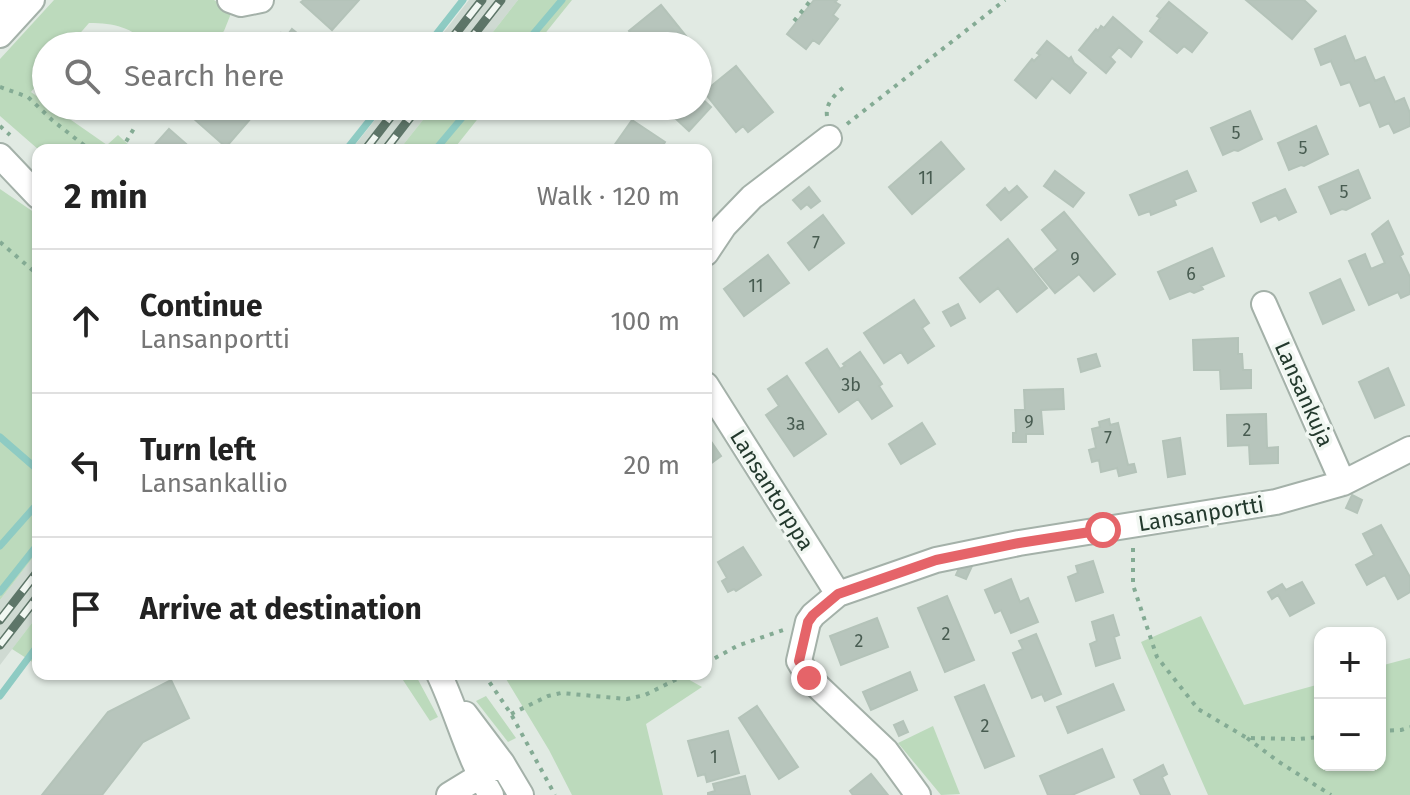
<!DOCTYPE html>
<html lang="en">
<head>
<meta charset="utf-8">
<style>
  :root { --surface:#fff; --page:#f6f6f6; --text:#222; --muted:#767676; --line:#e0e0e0 }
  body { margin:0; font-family:"Fira Sans",sans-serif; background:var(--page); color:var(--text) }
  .controls { position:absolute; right:24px; bottom:24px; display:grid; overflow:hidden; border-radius:16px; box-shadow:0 2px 6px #0004 }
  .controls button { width:72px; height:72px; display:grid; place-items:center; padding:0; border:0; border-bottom:2px solid var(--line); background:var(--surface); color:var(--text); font:40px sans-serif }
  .stop { position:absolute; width:24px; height:24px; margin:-18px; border:6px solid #e56469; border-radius:50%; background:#fff }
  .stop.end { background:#e56469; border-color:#fff; box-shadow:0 2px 8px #0008 }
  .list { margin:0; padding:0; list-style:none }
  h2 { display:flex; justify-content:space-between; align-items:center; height:104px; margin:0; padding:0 32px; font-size:34px }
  h2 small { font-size:26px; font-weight:400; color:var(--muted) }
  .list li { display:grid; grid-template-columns:52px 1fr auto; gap:24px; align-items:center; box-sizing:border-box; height:144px; padding:0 32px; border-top:2px solid var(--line) }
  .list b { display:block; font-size:30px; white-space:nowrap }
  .list p { margin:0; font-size:26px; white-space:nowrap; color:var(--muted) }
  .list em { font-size:26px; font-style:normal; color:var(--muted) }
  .icon { flex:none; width:44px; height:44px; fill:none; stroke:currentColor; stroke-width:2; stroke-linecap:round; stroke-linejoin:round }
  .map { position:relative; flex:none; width:1410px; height:795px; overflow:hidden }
  .search { position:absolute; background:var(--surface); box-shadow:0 2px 6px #0004; left:32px; top:32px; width:680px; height:88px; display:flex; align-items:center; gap:20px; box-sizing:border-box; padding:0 28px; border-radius:44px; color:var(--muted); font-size:30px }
  .panel { position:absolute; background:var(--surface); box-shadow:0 2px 6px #0004; left:32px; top:144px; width:680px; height:536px; border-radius:16px }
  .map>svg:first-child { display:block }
</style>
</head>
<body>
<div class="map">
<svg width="1410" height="795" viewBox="0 0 1410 795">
  <rect width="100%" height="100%" fill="#e1eae3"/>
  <path fill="#cfdad2" d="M469,0h49l-36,46h-49z
    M386,106h48l-35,44h-48z
    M38,551v64l-38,50v-65z"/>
  <path fill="#bcdabc" d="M54,0h160l18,11 -8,20 -14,15h-60c-19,-19 -35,-23 -61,-23l-20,23h-23v27l-15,19 15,11v3h5l56,39 11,-10 14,13 -3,2h-90l-39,-34v-57z
    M518,0h54l-37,46h-53z
    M434,106h54l-35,44h-54z
    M0,189l38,26v336l-38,49z
    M38,615v43l-4,5 -22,-14z
    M1201,616l43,89 76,-21v81h60v-99l30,-8v137h-202l-67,-153z
    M399,674h16l23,43 -8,4z
    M503,674h123l3,4 21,-4h29l23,13 -56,37 17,71h-91l-23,-45z
    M486,696l30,42 -8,4 -32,-41z
    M933,726l27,68 -19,1 -43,-52z"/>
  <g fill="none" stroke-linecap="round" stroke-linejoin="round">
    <path stroke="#8ecbc3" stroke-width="7" d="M427,46l36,-46
      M523,46l39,-46
      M346,150l35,-44
      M435,150l37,-44
      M0,437l38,33
      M0,546l38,-43
      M0,592l38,-48
      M0,696l38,-51"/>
  </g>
  <path fill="#b7c5bc" stroke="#b4c3b9" stroke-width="2" d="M304,0h55l-27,30 -31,-28z
    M814,0h23l-2,2 5,3 -7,10 5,4 -19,25 -6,-4 -7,9 -19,-15z
    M1246,0h58l12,11 -24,28z
    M1169,2l38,31 -15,19 -8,-6 -7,7 -27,-22 10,-13 -3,-2z
    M661,5l33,41h-53l-12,-15z
    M1113,17l29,25 -11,15 -12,-10 -9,10 5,5 -9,11 -27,-23 17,-21 2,2 3,-5 3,2z
    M292,29l21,17h-50l7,-9 5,4 6,-8 5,4z
    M1345,36l10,25 10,-4 10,24 9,-4 11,25 9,-4 6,15v13l-16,7 -5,-10 -9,4 -10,-25 -10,4 -10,-24 -9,3 -10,-24 -10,4 -6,-16z
    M1047,41l22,18 2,-2 3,6 12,10 -16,20 -18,-15 -16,20 -21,-18 17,-21 2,2 6,-6 -3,-2z
    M736,66l37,46 -25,20 -5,-6 -7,6 -32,-40z
    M698,95l13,12 -22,24 -13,-12 11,-13h11z
    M189,106h48l14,12 -25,29 -41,-36z
    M1250,111l12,28 -24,12 -4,-1 -11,5 -12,-27z
    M632,120l33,22 -5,8h-49z
    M1316,126l12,28 -24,12 -3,-1 -12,5 -11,-27z
    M169,129l24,21h-43z
    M941,142l23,27 -52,45 -23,-27z
    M1358,170l12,28 -24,12 -4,-1 -11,5 -12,-27z
    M1055,171l29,22 -11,14 -29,-21z
    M1187,171l9,20 -22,9 2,5 -25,10 -1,-4 -11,4 -9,-20z
    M1017,186l10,11 -26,23 -14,-15 18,-17 4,5z
    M809,187l11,14 -9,7 -4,-4 -6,5 -8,-9z
    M1285,189l11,23 -17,8 -3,-5 -15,7 -8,-19z
    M1064,212l51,62 -21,17 -15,-17 -24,19 -20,-24 23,-19 -16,-20z
    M823,215l21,28 -35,27 -21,-27z
    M1388,221l15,33 -3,2 10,21v17l-9,4 -3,-6 -29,13 -20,-44 16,-7 6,15 14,-6 -13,-29z
    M1008,239l39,49 -30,24 -19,-24 -18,14 -20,-24z
    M1212,248l12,28 -23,10 2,3 -9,4 -4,-2 -20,8 -12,-27z
    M768,255l21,28 -45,33 -20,-27z
    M1340,279l14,31 -31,14 -13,-31z
    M914,300l15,23 -7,5 12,18 -26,17 -7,-11 -17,11 -20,-30z
    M958,304l7,14 -14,8 -8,-14z
    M1238,338v16h4l1,16h8v18l-30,1 -1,-19h-26l-1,-30z
    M827,349l13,20 5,-3 -2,-2 17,-12 22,32 -3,2 13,20 -20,13 -14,-20 -19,13 -33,-49z
    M1096,354l4,12 -19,6 -3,-13z
    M1388,368l16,37 -29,13 -16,-36z
    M787,376l39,58 -32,22 -28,-41 13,-9 -11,-17z
    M1063,389l1,20 -23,1 2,24h-17v8h-13v-9h3l-1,-23h10l-1,-20z
    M1266,414l1,34 11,-1v16l-28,1 -1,-19 -21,1 -1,-31z
    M1109,419l1,6 8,-2 10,42 6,-1 2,8 -17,4 -2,-8 -16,4 -2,-12 -7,2 -3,-12 7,-2 -4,-19 8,-2 -1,-5z
    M922,423l13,21 -34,20 -12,-20z
    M706,434l15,22 -15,11z
    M1180,438l5,36 -17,3 -5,-36z
    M1352,495l10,5 -5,13 -11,-5z
    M1381,525l29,52v15l-12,7 -13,-24 -18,10 -11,-20 18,-10 -11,-21z
    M743,547l18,28 -25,16 -2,-2 -6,3 -6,-11 5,-3 -9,-16z
    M1093,561l10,31 -27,9 -8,-24 10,-4 -2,-7z
    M962,562l10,4 -6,13 -10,-4z
    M1011,579l9,23 8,-4 10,24 -27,11 -10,-23 -6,3 -10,-23z
    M1302,582l12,21 -24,13 -12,-21 -6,4 -4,-7 14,-8 4,6z
    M947,596l27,64 -29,12 -27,-64z
    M1113,615l6,20 -5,2 6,21 -24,8 -6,-22 7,-3 -5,-19z
    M877,618l11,29 -47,18 -11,-29z
    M1036,634l25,60 -16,7 -3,-7 -10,4 -19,-45 10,-4 -4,-8z
    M910,672l7,18 -46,20 -8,-18z
    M171,680l18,38 -46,24 -41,53h-60l66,-83z
    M1113,684l11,26 -56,23 -11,-26z
    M984,685l30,71 -29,12 -30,-71z
    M757,706l41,61 -19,12 -40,-61z
    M903,721l5,11 -9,4 -5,-11z
    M728,731l11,42 -32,9 -2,-8 -7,2 -10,-35z
    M1102,749l12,28 -42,18h-24l-8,-19z
    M1163,765l4,9 -5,3 8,18h-29l-7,-15z
    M871,774l17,21h-35l-3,-4z
    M745,776l5,19h-42v-2l7,-2 -2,-7z"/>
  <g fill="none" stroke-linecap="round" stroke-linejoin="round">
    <defs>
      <path id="minor" d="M230,0l11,4 20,-4
        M0,9l8,-9
        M0,35l32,-35
        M0,156l38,40
        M706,253l18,-27 28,-29 77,-59
        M1264,304l79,179
        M706,385l132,209
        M439,674c19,40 29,83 52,121
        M465,714l37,49 19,32
        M449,795l44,-27
        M918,795l-32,-44 -77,-73 -10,-17 9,-39 5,-7 25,-21 98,-34 83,-17 257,-41 67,-19 67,-34"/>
    </defs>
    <use href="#minor" stroke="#a4b1a9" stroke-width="28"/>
    <path stroke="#84ab94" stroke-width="4" stroke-dasharray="4 6" stroke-linecap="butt" d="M794,21l17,-21
      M0,87l28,10 24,23 38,30
      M827,116c-2,-14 10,-23 20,-32
      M847,124l158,-124
      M0,126l10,9
      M121,150l15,-25
      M0,242l38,33
      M1133,548v37l24,72 41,52 49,29 52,1 21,-2
      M706,663l31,-17 46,-16
      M484,674l27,40 44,81
      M511,714l37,-18 13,-3 66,6 18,-4 42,-21
      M1380,731l21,-1 9,-3
      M1247,738l32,24 52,33"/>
    <use href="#minor" stroke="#fff" stroke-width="24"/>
    <defs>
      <path id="rail" d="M446,46l36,-46
        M465,46l36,-46
        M365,150l34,-44
        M385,150l34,-44
        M0,620l38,-49
        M0,645l38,-49"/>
    </defs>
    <use href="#rail" stroke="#5d7568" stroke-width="9"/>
    <use href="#rail" stroke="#f1f7f2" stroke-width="6" stroke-dasharray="18" stroke-linecap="butt"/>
  </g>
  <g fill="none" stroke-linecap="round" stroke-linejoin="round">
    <path stroke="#e56469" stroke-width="10" d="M809,678l-10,-17 9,-39 5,-7 25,-21 98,-34 83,-17 84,-13"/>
  </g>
  <g text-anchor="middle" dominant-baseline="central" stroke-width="7" stroke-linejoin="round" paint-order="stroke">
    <g font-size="18" fill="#485c51">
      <text x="1236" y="133">5</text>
      <text x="1303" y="148">5</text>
      <text x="926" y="178">11</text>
      <text x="1344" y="192">5</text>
      <text x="816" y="243">7</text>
      <text x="1075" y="259">9</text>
      <text x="1191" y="274">6</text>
      <text x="756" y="286">11</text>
      <text x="851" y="385">3b</text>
      <text x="1029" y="422">9</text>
      <text x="796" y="424">3a</text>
      <text x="1247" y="430">2</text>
      <text x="1108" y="438">7</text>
      <text x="946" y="634">2</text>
      <text x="859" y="641">2</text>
      <text x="985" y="726">2</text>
      <text x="714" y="757">1</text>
    </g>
    <g font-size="22" fill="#23392d" stroke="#f1f7f2">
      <text transform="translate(1304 394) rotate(66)">Lansankuja</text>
      <text transform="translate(772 490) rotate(58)">Lansantorppa</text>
      <text transform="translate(1201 514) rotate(-9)">Lansanportti</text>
    </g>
  </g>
</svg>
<div class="controls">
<button>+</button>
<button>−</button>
</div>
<div class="stop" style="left:1103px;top:530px"></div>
<div class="stop end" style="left:809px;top:678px"></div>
<div class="search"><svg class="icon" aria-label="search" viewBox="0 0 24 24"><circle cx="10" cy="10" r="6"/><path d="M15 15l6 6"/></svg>Search here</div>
<section class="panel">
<h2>2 min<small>Walk · 120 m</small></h2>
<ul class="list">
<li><svg class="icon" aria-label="ahead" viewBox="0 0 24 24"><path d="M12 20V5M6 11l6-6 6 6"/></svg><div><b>Continue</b><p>Lansanportti</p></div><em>100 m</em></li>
<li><svg class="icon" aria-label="left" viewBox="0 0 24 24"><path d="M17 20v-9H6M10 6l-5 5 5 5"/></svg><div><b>Turn left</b><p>Lansankallio</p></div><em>20 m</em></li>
<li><svg class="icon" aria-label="arrive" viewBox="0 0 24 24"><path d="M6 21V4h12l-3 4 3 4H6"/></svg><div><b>Arrive at destination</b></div></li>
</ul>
</section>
</div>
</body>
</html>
